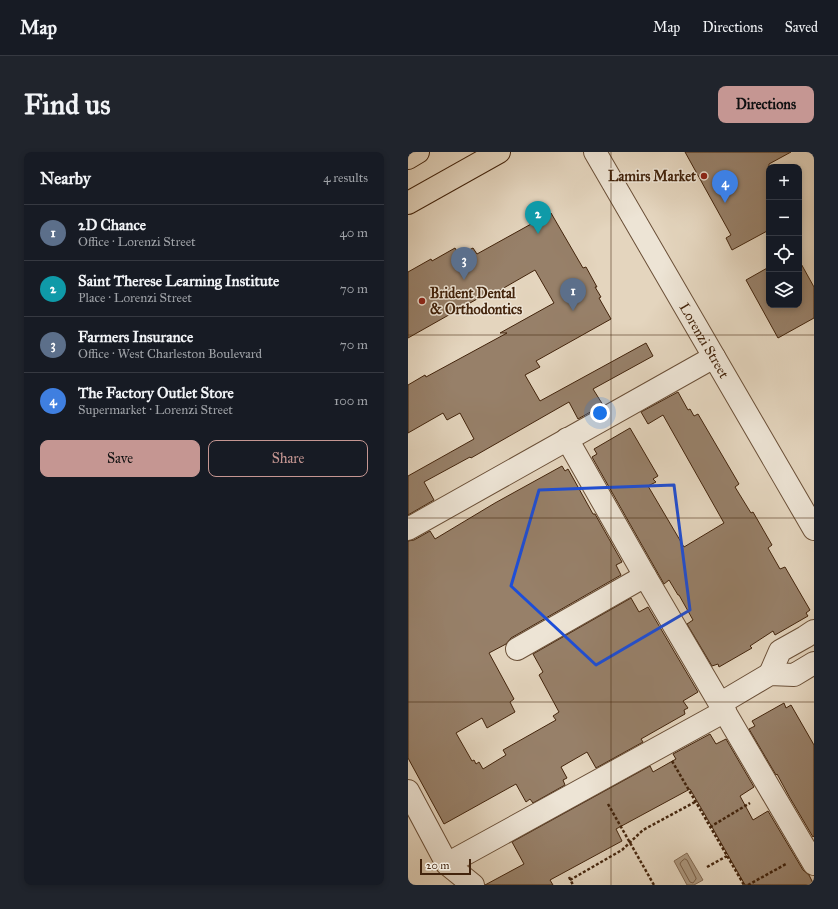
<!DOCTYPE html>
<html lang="en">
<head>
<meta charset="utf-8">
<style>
  :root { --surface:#171b24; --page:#20242c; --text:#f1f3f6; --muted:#9ea1a6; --line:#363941; --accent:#c59692 }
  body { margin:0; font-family:"IM FELL Great Primer",serif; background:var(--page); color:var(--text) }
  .controls { position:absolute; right:12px; top:12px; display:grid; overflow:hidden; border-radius:8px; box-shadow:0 2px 6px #0003 }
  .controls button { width:36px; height:36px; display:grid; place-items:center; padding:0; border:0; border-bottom:1px solid var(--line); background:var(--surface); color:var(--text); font:20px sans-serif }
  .scale { position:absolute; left:12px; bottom:10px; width:51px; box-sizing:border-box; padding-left:4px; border:2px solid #43240c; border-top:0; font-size:11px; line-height:14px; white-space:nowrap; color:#43240c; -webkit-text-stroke:3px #ede4d5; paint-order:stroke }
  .you { position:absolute; left:192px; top:261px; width:14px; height:14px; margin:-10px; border:3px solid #fff; border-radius:50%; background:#1a73e8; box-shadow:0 0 0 6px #1a73e833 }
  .badge { display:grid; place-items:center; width:26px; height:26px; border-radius:50%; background:var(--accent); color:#fff; font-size:13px; font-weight:700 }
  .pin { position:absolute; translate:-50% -33px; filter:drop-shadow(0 1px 2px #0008) }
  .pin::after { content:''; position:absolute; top:21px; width:14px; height:12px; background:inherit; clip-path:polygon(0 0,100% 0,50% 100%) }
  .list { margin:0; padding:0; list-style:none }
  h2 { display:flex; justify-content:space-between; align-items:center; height:52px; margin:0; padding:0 16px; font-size:17px }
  h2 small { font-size:13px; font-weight:400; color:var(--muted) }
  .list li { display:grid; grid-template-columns:26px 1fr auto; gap:12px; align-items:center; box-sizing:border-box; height:56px; padding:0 16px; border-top:1px solid var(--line) }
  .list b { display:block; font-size:15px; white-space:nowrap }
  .list p { margin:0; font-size:13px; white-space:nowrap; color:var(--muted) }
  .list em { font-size:13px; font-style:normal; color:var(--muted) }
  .actions { display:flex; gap:8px; padding:12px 16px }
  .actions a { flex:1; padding:9px 0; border:1px solid var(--accent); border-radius:8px; text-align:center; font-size:14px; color:var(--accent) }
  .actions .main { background:var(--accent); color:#111 }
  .icon { flex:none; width:22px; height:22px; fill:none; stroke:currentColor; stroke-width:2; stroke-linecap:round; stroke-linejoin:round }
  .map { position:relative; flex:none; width:406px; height:733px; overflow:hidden; border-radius:8px }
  header { display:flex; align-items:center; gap:24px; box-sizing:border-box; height:56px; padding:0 20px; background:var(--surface); border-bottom:1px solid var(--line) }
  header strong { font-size:19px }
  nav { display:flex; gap:22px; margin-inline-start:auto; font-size:14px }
  .intro { display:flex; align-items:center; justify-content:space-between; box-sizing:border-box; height:96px; padding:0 24px }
  h1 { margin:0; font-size:28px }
  .button { padding:10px 18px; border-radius:8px; background:var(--accent); color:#111; font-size:14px; font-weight:700 }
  main { display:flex; gap:24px; padding:0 24px }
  aside { flex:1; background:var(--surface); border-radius:8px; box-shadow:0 2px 6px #0003 }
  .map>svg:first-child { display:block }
</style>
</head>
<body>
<header>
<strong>Map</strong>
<nav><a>Map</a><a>Directions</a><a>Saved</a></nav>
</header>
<div class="intro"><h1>Find us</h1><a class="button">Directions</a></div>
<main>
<aside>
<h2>Nearby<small>4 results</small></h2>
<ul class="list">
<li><span class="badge" style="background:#5c6f8a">1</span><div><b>2D Chance</b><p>Office · Lorenzi Street</p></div><em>40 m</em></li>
<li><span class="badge" style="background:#0f9aa8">2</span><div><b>Saint Therese Learning Institute</b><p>Place · Lorenzi Street</p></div><em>70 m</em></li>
<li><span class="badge" style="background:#5c6f8a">3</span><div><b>Farmers Insurance</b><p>Office · West Charleston Boulevard</p></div><em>70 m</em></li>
<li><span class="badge" style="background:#3f7fe0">4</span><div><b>The Factory Outlet Store</b><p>Supermarket · Lorenzi Street</p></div><em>100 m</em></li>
</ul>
<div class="actions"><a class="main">Save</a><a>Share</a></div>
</aside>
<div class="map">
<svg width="406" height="733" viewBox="0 0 406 733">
  <rect width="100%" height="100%" fill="#e4d5be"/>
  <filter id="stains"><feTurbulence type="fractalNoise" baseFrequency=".005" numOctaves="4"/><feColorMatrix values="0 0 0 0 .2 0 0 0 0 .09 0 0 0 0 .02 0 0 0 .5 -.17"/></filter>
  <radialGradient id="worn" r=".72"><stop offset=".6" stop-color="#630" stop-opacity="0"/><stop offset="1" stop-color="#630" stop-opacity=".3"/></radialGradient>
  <path fill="#ad9981" stroke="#836a52" d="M279,701l16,27 -9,5h-7l-13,-24z"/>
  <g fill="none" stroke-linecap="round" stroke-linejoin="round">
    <path stroke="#785e46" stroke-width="1" d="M277,707l2,1 9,18v1l-3,4 -3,-1 -10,-18 1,-2z"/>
  </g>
  <path fill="#978069" stroke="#43240c" d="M277,0h106l-22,12v66l-37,20 -6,-12 5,-3z
    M143,61l32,55 3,-1 11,20h-2l6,10 -2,1 12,21 -75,42 4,6 -15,8 15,26 106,-58 7,13 -60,33 10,16 -25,14 -9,-17 -98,56 -1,-1 -46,25 10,18 -26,15v-39l66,-37 -14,-26 -13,7 -4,-7 -35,20v-48l17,-10 1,2 81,-44h-7l54,-30 -19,-33 -40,23 -2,-3 -85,48v-66l23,-13 1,2 23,-13 4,7 14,-7 4,6z
    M391,108l15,27v31l-36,20 -32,-58 23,-13v38h30z
    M270,240l10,18 2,-1 4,7 4,-2 41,70 -4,3 16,26 2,-1 19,33 -4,3 12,21 5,-2 25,43 -4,3 2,3 -33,19 -2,-4 -23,15 2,2 -33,19 -1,-3 -6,2 -25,-42 6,-4 -14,-25h-1l-9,-15 -5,4 -72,-127 5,-3 -3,-5 36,-21 28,48 -5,3 3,3 -8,4 36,61 40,-24 -61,-108 -15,9 -7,-12z
    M154,314l3,5 3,-2 25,45h2l27,48 -6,3 5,10 -110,63 -5,6 -17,9 25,46 -4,3 5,10 -28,16 -5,-10 -26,15 16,28 2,-1 2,4 3,-2 4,7 23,-14 -3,-5 53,-30 -3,-4 6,-4 -20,-37 4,-3 -10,-18 98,-56 8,14 9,-5 50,85 -15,9 5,7 -4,2 1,4 -44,25 2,3 -47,26 -9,-16 -26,15 6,11 -4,2 2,5 -32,18 -3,-4 -4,3 -10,-18 -72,40 -36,-66v-217l6,-1 16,-9 5,8 60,-36z
    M376,551l2,5 5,-3 23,40v91l-1,1 -23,-39 -13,-24 -1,1 -27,-46 6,-3 -3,-5z
    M302,582l6,10 10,-5 28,48 -14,9 13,24 15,-9 35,59 6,5 5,10h-69l-41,-72 -14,-24 -74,40 6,12 -72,39 3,5h-68l39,-21 -12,-22 138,-76 3,6 23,-13 -3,-5z"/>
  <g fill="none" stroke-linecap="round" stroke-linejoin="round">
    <defs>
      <g id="minor">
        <path id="s1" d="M187,0l219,377"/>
        <path d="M159,287l78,137 169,288"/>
        <path d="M0,377l306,-172"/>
        <path d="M109,497l128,-73"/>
        <path d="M362,522l10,-23 25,-14 9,-6"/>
        <path d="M313,551l49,-29 24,1 20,-12"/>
        <path d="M0,639l39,73 26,21"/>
        <path d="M39,712l278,-153"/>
      </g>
      <path id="major" d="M0,6l10,-6
        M0,51l91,-51"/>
    </defs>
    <use href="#minor" stroke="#6b5038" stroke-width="24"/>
    <use href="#major" stroke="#43240c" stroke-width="24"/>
    <path stroke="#43240c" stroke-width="2.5" stroke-dasharray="3 2" stroke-linecap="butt" d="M264,609l72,124
      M200,652l46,81
      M302,675l40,-24
      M299,715l20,-11
      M161,725l4,8
      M162,728l52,-30 21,-20 52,-28
      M340,733l38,-21"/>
    <use href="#minor" stroke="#ede4d5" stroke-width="22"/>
    <use href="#major" stroke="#e4d5be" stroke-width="22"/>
  </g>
  <path fill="none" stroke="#1d4ed8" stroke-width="3" stroke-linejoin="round" d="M266,333l16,125 -94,55 -85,-79 28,-96z"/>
  <path fill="none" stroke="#43240c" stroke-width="1" stroke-opacity="0.55" d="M203,0v733M0,183h406M0,366h406M0,550h406"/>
  <g fill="#8f2418" stroke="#ede4d5" stroke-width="1.5">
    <circle cx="296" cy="24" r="4"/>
    <circle cx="14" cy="149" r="4"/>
  </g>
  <g text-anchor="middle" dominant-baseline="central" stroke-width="3" stroke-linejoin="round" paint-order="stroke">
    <g font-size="14" font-weight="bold" fill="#43240c" stroke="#ede4d5" text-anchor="end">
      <text x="288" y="24">Lamirs Market</text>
      <text x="22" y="141" text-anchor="start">Brident Dental<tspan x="22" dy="16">&amp; Orthodontics</tspan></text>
    </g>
    <g font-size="14" fill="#43240c" stroke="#ede4d5">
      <text stroke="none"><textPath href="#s1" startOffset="218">Lorenzi Street</textPath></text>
    </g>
  </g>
  <rect width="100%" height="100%" filter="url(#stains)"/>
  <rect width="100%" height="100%" fill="url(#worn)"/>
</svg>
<div class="controls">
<button>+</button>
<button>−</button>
<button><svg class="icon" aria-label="locate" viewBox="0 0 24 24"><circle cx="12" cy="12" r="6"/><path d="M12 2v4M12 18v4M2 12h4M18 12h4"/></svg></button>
<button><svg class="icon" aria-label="layers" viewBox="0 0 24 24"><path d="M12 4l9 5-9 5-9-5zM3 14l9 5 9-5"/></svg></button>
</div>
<div class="scale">20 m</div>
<div class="you"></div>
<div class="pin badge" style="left:165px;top:159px;background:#5c6f8a">1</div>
<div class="pin badge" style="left:130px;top:82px;background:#0f9aa8">2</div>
<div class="pin badge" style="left:56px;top:128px;background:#5c6f8a">3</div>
<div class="pin badge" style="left:317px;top:51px;background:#3f7fe0">4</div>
</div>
</main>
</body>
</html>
